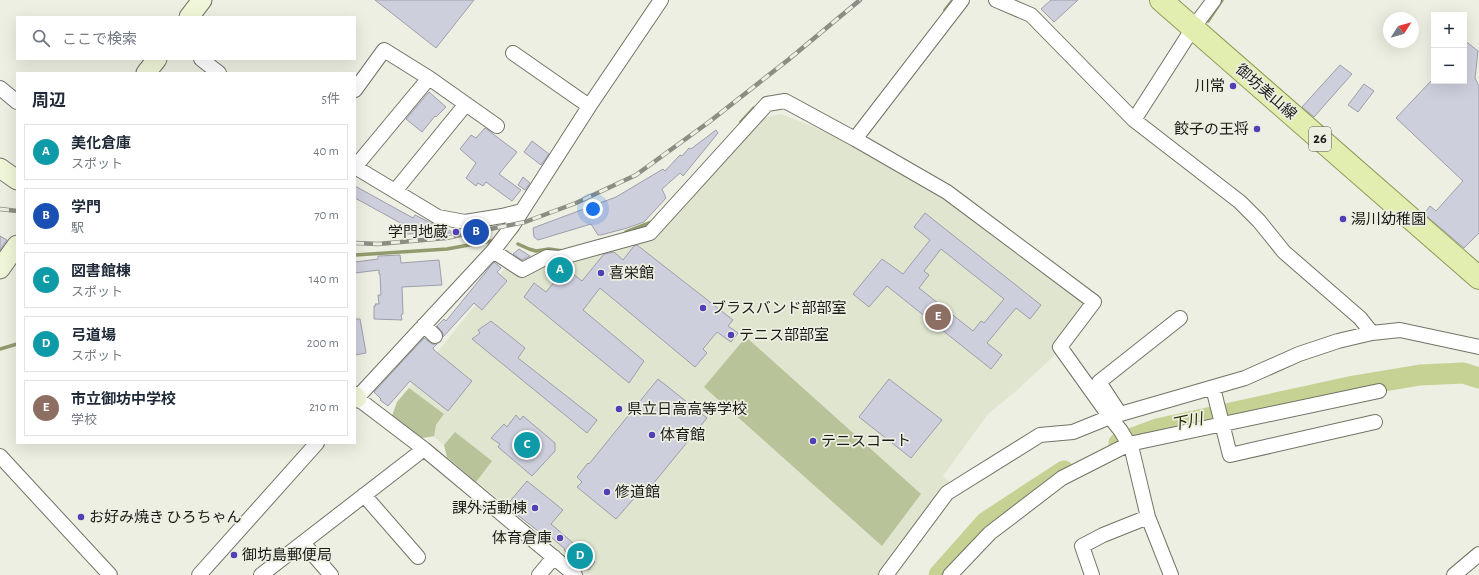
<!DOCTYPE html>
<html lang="ja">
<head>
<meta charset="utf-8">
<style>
  :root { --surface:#fff; --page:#f6f6f7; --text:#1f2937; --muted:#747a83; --line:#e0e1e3; --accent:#d93025 }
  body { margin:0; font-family:"Alegreya Sans","Noto Sans JP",sans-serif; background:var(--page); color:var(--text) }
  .controls { position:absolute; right:12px; top:12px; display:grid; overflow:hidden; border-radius:0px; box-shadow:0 4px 16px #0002 }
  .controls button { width:36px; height:36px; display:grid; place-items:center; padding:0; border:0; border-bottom:1px solid var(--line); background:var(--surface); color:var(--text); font:20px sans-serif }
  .compass { position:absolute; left:1383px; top:12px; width:36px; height:36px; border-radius:50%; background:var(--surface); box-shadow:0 4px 16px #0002; rotate:54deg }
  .you { position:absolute; left:593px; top:209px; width:14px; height:14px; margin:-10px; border:3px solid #fff; border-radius:50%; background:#1a73e8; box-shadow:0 0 0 6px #1a73e833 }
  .badge { display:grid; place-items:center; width:26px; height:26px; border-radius:50%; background:var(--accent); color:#fff; font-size:13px; font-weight:700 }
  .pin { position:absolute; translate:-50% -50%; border:2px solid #fff; box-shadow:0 1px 4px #0006 }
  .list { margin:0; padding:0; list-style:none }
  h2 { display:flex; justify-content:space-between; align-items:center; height:52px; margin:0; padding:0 16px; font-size:17px }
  h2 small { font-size:13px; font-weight:400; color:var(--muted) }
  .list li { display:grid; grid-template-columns:26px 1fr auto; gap:12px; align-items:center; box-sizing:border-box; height:56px; margin:0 8px 8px; padding:0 8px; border:1px solid var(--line); border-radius:0px }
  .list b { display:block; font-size:15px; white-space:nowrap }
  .list p { margin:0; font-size:13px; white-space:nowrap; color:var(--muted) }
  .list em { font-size:13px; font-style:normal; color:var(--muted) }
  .icon { flex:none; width:22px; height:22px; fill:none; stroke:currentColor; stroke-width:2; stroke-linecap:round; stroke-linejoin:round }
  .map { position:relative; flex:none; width:1479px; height:575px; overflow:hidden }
  .search { position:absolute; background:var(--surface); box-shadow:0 4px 16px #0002; left:16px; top:16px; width:340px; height:44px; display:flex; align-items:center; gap:10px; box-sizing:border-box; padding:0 14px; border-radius:0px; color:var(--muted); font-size:15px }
  .panel { position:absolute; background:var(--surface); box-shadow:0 4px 16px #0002; left:16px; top:72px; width:340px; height:372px; border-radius:0px }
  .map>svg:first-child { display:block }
</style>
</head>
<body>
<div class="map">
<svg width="1479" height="575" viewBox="0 0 1479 575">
  <rect width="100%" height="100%" fill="#ecefe1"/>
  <path fill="#e0e5cf" d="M781,114l72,29 91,51 147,110 -35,50 -40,37 -28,23 -45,62 7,7 -70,92h-290l-143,-118 -3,-12 -10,-8 -12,1 -30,-22 5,-14 110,-136 16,8 25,-14 92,-21 6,4 118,-125z"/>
  <path fill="#b9c39a" d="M746,337l175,157 -39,52 -178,-159z
    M409,388l35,26 -8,11 -2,11 -12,2 -30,-22 5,-14z
    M455,432l37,29 -16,21 -29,-25 -3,-12z"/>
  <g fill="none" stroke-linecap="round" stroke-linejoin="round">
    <path stroke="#929b6e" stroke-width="3.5" d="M945,10l8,-10
      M1208,21l14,-21
      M741,122l13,-14
      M626,232l26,-10
      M518,244l11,5 7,2 13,-2 14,2
      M355,255l92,-6 44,-8
      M0,349l17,-5"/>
    <path stroke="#c5d293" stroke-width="21" d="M1119,443l38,-14 197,-43 66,-11 43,-2 16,5
      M939,575l47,-53 78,-51"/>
  </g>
  <path fill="#cecfdd" stroke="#9e9eac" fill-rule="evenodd" d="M375,0h99l-38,48z
    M1051,0h27l-24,22 -13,-13z
    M1464,40l14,11 -3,27 4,8v147l-15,15 -40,-34 6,-8 6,5 27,-30 -67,-63 35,-37h33z
    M1340,65l12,9 -38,43 -12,-10z
    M1364,84l10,7 -16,21 -10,-7z
    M429,92l17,15 -10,10 -1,-1 -13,16 -16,-13z
    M485,128l32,24 -18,22 22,16 -9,11 -26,-19 -3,4 -5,-3 -2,3 -10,-8 10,-15 -16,-14 11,-14 5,3z
    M716,130l2,3 -35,43 -3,-3 -18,16 4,9 -22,24 -17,6 -26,7h-3l-7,-11 -53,16 -4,-3 -1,-9 83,-31 47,-28 2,2 15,-16 2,1 7,-8 2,1z
    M532,141l17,13 -8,11 -17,-13z
    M523,177l7,6 -5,7 -7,-5z
    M355,186l58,32 2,-3 18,9 9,2 12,7 -51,1 3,-8 -51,-28z
    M925,213l116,92 -11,14 -14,-11 -29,35 15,12 -11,14 -104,-83 -18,21 -16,-13 29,-35 21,15 27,-34 -16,-13zM941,249l63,50 -20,24 -3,-2 -8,10 -54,-43 10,-13 -5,-4z
    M0,236l7,4 -7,10z
    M637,245l96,75 -5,6 10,7 -7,9 -14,-10 -14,17 4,4 -12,14 -95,-79 -17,22 61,51 -15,22 -105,-86 10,-14 12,9 13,-16 -7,-6 3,-4h8l19,15 22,-27 10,-2 9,8 11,-14z
    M519,249l11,7 -8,4 -9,-6z
    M400,255l1,8 38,-3 3,25 -40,2 1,27 -2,1 1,5 -28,-1v-13h2l-1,-2h4l-1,-9h3l-1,-21h-1v-4l-24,3v-11l23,-3v-3z
    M494,262l7,6 -4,4 10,9 -25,29 -8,-7 -31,34v-4l-6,-7 7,-7 2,2z
    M355,319h5l6,34 -11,2z
    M491,321l34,27 -7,10 79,62 -10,13 -115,-94 8,-6 -2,-3z
    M424,338l8,6h5l-4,4 1,2 38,31 -24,30 -38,-30 -22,25 -8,-6 1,-1 -7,-7z
    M658,379l49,39 -59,72 -4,-3 -28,32 -39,-32 5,-5 -5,-5 11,-14 1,1z
    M889,379l53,41 -31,38 -52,-41z
    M516,415l4,5 3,-4 32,27v8l-23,25 -34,-29 2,-3 -9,-6 13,-14 3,3z
    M527,481l36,29 -12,14 44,38 -6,8 -25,-20 1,-1 -21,-18 -2,3 -36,-28z"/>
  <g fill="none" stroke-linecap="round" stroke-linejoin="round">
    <defs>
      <path id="street" d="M996,0l35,15 103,105 106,82 19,19 25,31 76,66 12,15
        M513,53l76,53
        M201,59l18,14
        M429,78l-74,89 83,50 27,5 37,-6 20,-5
        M0,88l17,14
        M355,90l29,-40 45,28 68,48
        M1134,120l59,-92 21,-28
        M855,139l107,-139
        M395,191l71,-87
        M493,251l29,19 25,-13 12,1 91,-25 117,-129 18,-3 70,38 92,53 147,110 -34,45 50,70 11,14 11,19 16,67 23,58
        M424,325l11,11
        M1213,388l17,67 145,-33
        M357,398l67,51 151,126
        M355,400l138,-149 20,-26 79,-123 69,-102
        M1120,414l-21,-32 81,-64
        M0,456l110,119
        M364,495l54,62
        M303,543l28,32
        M199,575l118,-132
        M261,575l163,-126
        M539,575l15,-18
        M886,575l61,-82 93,-58 33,-3 37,-15 135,-39 54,-24 39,-13 34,-8 28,-3 79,17
        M950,575l40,-42 72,-55 67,-34 250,-53
        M1092,575l-10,-29 21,-11 45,-18
        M1454,575l25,-21"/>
      <path id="secondary" d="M189,17l13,-17
        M146,73l11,-14
        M0,168l17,12
        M0,269l17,-24
        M355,396l2,2"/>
      <path id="primary" d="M1161,0l318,278"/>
    </defs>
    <use href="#street" stroke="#717467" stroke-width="16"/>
    <use href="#secondary" stroke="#717467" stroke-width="21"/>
    <use href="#primary" stroke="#8f9c58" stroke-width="24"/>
    <use href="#street" stroke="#fff" stroke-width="14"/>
    <use href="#secondary" stroke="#f0f6d8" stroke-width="19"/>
    <use href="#primary" stroke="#e2edb0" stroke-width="22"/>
    <defs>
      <path id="rail" d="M0,209l17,2
        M355,243l23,1 68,-6 79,-16 51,-19 60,-28 73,-53 79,-62 72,-60"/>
    </defs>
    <use href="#rail" stroke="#8c8e84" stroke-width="4.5"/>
    <use href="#rail" stroke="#ecefe1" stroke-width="3" stroke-dasharray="9" stroke-linecap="butt"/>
  </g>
  <g fill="#503fb6" stroke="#ecefe1" stroke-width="1.5">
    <circle cx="1233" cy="86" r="4"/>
    <circle cx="1257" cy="129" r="4"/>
    <circle cx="1343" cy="219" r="4"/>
    <circle cx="456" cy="232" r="4"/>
    <circle cx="601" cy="273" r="4"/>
    <circle cx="703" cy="308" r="4"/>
    <circle cx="731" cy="335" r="4"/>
    <circle cx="619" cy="409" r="4"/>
    <circle cx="652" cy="435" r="4"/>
    <circle cx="813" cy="441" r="4"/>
    <circle cx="607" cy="492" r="4"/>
    <circle cx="535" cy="508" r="4"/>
    <circle cx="81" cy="517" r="4"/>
    <circle cx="560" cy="538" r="4"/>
    <circle cx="234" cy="555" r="4"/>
  </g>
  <g text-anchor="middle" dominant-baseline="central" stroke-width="3.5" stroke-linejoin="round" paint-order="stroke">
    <rect fill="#ecefe1" stroke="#595b53" stroke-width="1" x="1309" y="127" width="22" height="24" rx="3"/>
    <g font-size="14" font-weight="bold" fill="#1a1b16">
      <text x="1320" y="139">26</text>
    </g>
    <g font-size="15" fill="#1a1b16" stroke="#ecefe1" text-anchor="start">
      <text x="1225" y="86" text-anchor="end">川常</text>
      <text x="1249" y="129" text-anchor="end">餃子の王将</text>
      <text x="1351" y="219">湯川幼稚園</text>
      <text x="448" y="232" text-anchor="end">学門地蔵</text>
      <text x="609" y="273">喜栄館</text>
      <text x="711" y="308">ブラスバンド部部室</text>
      <text x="739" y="335">テニス部部室</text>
      <text x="627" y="409">県立日高高等学校</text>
      <text x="660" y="435">体育館</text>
      <text x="821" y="441">テニスコート</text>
      <text x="615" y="492">修道館</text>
      <text x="527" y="508" text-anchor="end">課外活動棟</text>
      <text x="89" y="517">お好み焼き ひろちゃん</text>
      <text x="552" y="538" text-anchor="end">体育倉庫</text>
      <text x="242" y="555">御坊島郵便局</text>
    </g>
    <g font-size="15" fill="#1a1b16" stroke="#ecefe1">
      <text transform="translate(1266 92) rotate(41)">御坊美山線</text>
    </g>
    <g font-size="16" font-style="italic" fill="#2a3100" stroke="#ecefe1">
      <text transform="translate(1187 422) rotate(-12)">下川</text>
    </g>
  </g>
</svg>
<div class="controls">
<button>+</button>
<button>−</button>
</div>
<svg class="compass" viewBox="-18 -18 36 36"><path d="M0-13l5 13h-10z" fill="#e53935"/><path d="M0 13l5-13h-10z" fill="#747a83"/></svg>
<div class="you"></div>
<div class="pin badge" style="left:560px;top:270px;background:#0f9aa8">A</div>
<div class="pin badge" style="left:476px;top:232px;background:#1a4fb4">B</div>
<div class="pin badge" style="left:527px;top:445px;background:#0f9aa8">C</div>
<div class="pin badge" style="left:580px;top:556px;background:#0f9aa8">D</div>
<div class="pin badge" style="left:938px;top:317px;background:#8d6e63">E</div>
<div class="search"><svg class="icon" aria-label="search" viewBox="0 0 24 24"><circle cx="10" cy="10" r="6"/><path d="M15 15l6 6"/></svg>ここで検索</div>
<section class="panel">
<h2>周辺<small>5件</small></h2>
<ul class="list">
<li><span class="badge" style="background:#0f9aa8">A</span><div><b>美化倉庫</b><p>スポット</p></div><em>40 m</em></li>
<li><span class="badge" style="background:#1a4fb4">B</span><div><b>学門</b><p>駅</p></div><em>70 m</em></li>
<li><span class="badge" style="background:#0f9aa8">C</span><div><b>図書館棟</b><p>スポット</p></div><em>140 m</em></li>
<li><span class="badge" style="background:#0f9aa8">D</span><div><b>弓道場</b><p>スポット</p></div><em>200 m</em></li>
<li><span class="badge" style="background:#8d6e63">E</span><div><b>市立御坊中学校</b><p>学校</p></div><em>210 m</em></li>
</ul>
</section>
</div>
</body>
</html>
